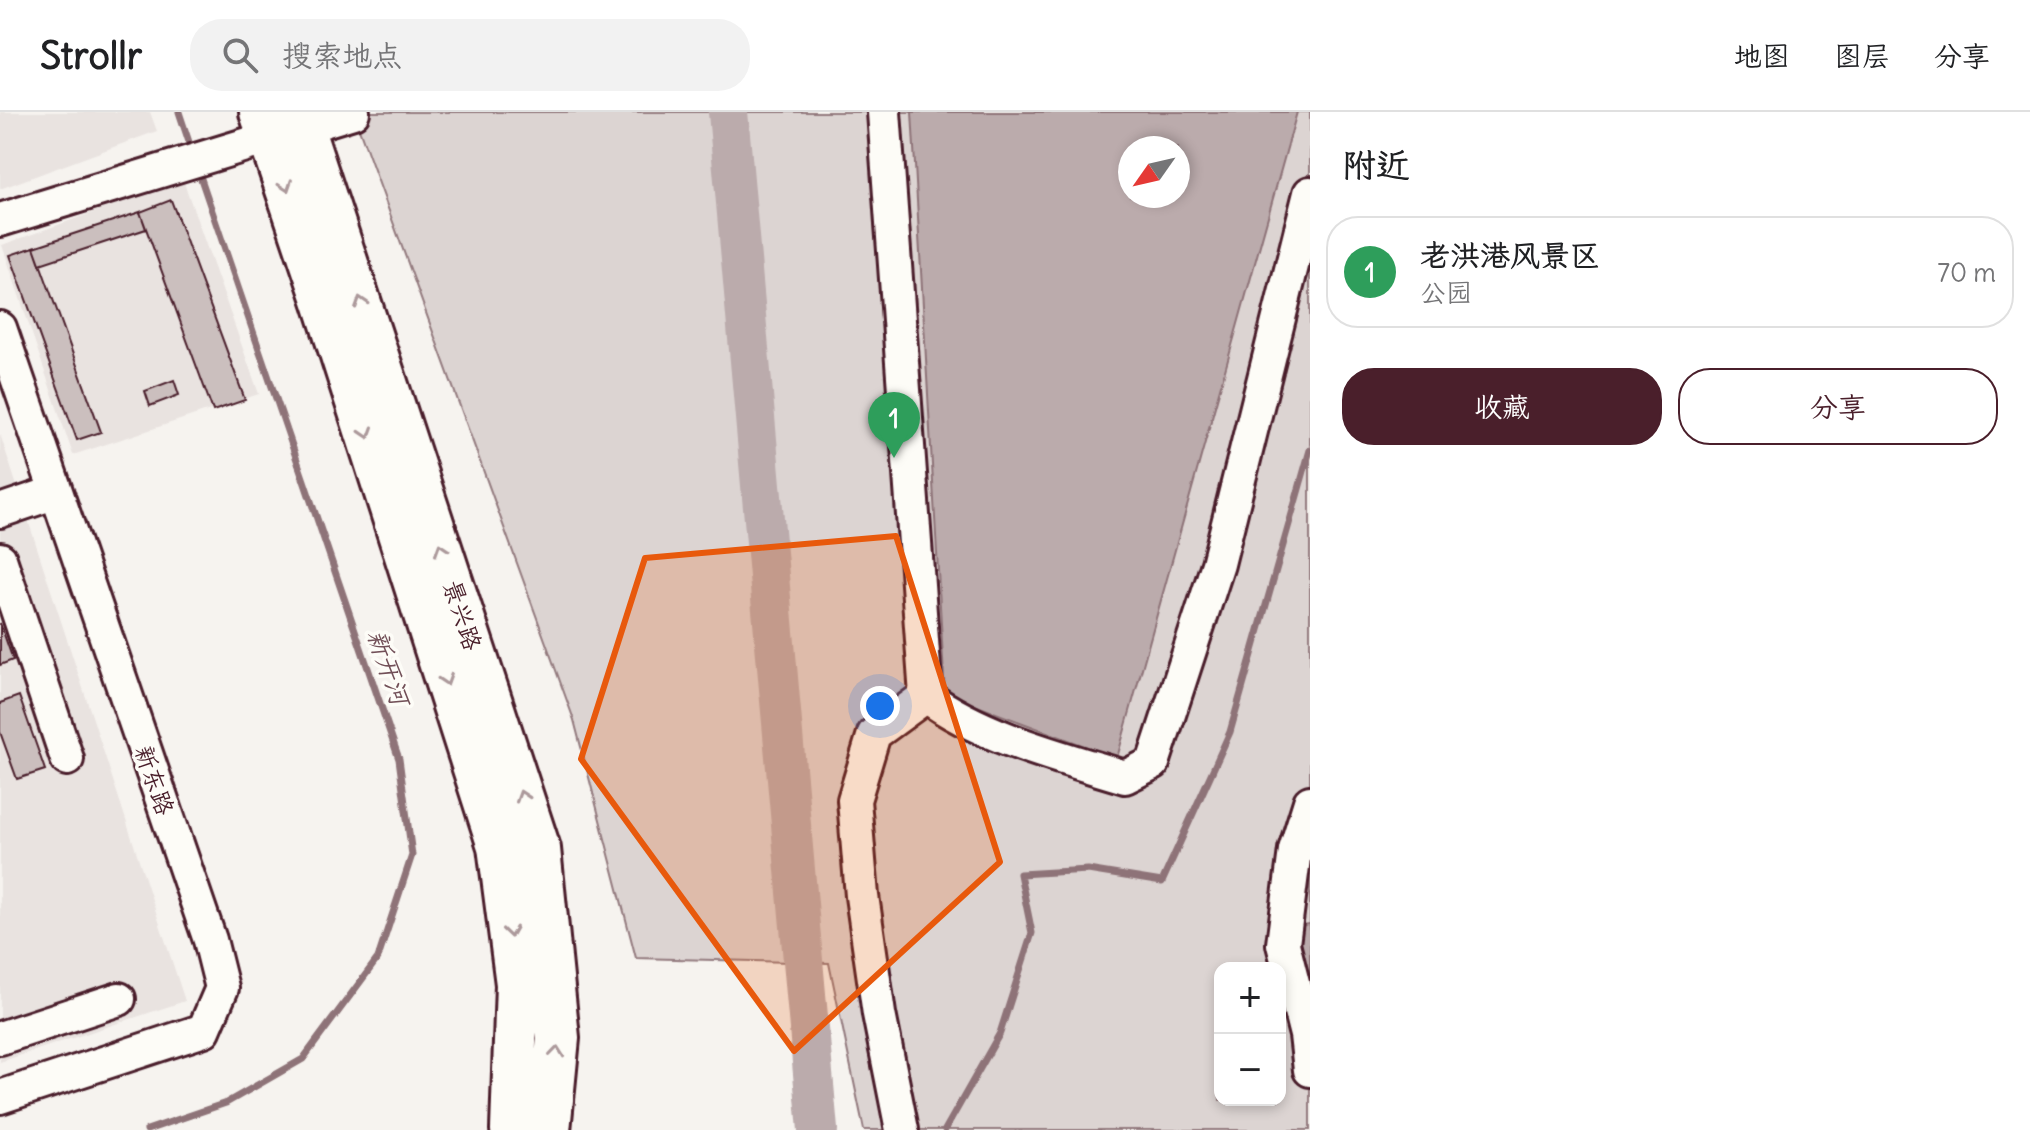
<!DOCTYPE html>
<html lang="zh">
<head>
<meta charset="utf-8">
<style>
  :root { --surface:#fff; --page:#f2f2f2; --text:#202124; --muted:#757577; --line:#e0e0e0; --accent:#4a1f2b }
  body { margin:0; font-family:Delius,"LXGW WenKai TC",sans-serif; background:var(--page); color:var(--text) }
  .controls { position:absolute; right:24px; bottom:24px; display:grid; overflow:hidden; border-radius:16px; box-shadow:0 4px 12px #0003 }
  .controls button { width:72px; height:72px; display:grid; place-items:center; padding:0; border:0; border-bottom:2px solid var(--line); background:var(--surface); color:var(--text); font:40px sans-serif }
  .compass { position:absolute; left:1118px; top:24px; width:72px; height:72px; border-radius:50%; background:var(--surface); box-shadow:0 4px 12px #0003; rotate:236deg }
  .you { position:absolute; left:880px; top:594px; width:28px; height:28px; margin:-20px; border:6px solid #fff; border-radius:50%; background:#1a73e8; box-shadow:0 0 0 12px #1a73e833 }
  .badge { display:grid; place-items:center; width:52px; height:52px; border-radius:50%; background:var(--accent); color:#fff; font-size:26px; font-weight:700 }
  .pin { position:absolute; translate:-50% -66px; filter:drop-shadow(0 2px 4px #0008) }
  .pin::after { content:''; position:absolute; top:42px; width:28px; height:24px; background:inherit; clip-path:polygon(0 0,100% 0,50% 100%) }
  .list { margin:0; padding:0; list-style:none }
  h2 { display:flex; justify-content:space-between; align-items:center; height:104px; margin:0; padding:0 32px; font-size:34px }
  h2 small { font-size:26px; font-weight:400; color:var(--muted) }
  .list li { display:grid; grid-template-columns:52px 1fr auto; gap:24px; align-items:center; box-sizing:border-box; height:112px; margin:0 16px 16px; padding:0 16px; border:2px solid var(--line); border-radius:32px }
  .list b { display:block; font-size:30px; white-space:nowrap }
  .list p { margin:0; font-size:26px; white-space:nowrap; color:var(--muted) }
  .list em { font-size:26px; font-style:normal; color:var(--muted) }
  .actions { display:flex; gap:16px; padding:24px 32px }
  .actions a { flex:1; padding:18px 0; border:2px solid var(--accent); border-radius:32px; text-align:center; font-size:28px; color:var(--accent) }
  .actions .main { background:var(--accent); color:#fff }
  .icon { flex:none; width:44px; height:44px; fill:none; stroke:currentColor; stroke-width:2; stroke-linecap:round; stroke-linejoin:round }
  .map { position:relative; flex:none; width:1310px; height:1018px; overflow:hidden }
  header { display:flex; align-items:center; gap:48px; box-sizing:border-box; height:112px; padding:0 40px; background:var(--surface); border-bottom:2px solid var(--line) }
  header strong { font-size:38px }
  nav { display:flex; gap:44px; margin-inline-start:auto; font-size:28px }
  .search { width:560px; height:72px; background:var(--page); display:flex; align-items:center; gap:20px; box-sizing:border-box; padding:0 28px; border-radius:32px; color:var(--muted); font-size:30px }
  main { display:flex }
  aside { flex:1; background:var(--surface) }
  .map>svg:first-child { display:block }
</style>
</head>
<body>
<header>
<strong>Strollr</strong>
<div class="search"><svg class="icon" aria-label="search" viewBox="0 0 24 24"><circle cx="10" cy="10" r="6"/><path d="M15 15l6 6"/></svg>搜索地点</div>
<nav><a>地图</a><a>图层</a><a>分享</a></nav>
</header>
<main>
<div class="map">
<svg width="1310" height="1018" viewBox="0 0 1310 1018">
  <rect width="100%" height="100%" fill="#f6f3ef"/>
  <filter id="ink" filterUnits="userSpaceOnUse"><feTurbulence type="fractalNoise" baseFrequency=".0125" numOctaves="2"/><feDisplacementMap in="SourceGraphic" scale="16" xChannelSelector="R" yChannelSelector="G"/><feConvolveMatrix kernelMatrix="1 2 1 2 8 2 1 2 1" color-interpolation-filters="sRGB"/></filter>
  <g filter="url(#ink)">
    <path fill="#e9e3e0" d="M0,0h150l7,19 -157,58z
      M183,68l76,214 -186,61 -71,-210z
      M0,322l185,567 -185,61z"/>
    <path fill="#dcd4d2" stroke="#937a7e" stroke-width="2" fill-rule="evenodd" d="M353,0h957v1018h-446l-35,-167 -193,-5 -62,-238zM1130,36h48v48h-48zM1220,856h60v132h-60z"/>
    <path fill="#bbabac" stroke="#8e7378" stroke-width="2" fill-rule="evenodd" d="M912,0h385l-180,646 -172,-64zM1130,36h48v48h-48z
      M1310,812v153l-14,-151z"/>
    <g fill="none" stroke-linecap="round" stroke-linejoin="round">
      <path stroke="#8e7378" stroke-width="7" d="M179,0l14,42
        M147,1018l79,-27 77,-44 75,-101 34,-103 -13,-96 -201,-589
        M945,1018l55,-97 32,-100 -12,-59 68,-4 74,12 68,-150 80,-282"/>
      <path stroke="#bbabac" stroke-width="40" d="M728,0l90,1018"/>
    </g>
    <path fill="#cbbfbe" stroke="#4a1f2b" stroke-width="2" d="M171,88l74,200 -32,11 -73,-199z
      M140,100l6,17 -106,35 -6,-17z
      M34,135l67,185 -24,8 -67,-185z
      M174,268l5,15 -29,11 -5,-15z
      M0,511l13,37 -13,5z
      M19,584l26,74 -28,9 -17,-47v-29z"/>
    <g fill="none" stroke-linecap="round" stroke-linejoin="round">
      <defs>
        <path id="minor" d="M884,0l42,584c55,41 134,61 199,81l28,-14 65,-199 92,-371
          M0,108l353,-108
          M0,216l210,612 12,48 -18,42 -204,67
          M0,399l56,-19
          M0,447l67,200
          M1310,690l-15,48 -12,94 23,91 4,35
          M0,926l119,-39
          M902,1018l-23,-116 -17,-118 -8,-96 20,-66 52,-38"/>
        <path id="major" d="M261,0l64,190 174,544 18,138 -5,146
          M297,0l242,737 19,189 -9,92"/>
      </defs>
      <use href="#minor" stroke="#4a1f2b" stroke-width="38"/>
      <use href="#major" stroke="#4a1f2b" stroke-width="48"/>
      <use href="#minor" stroke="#fdfcf7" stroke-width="32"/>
      <use href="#major" stroke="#fdfcf7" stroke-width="42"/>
    </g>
    <defs><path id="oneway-chevron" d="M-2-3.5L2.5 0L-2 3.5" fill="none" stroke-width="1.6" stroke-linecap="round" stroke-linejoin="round" transform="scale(2)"/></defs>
    <g stroke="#ac999b">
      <use href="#oneway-chevron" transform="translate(286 74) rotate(71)"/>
      <use href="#oneway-chevron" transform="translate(361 190) rotate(-108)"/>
      <use href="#oneway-chevron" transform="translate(367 321) rotate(72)"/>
      <use href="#oneway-chevron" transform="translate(441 437) rotate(-108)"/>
      <use href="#oneway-chevron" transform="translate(446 568) rotate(72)"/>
      <use href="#oneway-chevron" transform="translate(522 684) rotate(-108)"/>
      <use href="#oneway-chevron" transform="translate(510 820) rotate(82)"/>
      <use href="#oneway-chevron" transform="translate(557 940) rotate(-84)"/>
    </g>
  </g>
  <path fill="#e8590c" fill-opacity="0.2" stroke="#e8590c" stroke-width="6" stroke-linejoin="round" d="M896,424l104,326 -206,189 -213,-292 64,-201z"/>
  <g text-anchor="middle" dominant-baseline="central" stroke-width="7" stroke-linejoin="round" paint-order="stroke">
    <g font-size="24" fill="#4a1f2b" stroke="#fdfcf7">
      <text transform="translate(463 503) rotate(72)">景兴路</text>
      <text transform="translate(155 668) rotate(71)">新东路</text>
    </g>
    <g font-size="26" font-style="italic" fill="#725058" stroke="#fdfcf7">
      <text transform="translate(389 555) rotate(71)">新开河</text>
    </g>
  </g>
</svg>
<div class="controls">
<button>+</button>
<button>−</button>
</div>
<svg class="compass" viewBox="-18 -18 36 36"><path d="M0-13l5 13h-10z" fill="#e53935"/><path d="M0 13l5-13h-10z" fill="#757577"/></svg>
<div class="you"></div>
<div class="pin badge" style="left:894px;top:346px;background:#2e9e5b">1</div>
</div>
<aside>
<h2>附近<small></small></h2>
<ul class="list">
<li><span class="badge" style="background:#2e9e5b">1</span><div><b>老洪港风景区</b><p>公园</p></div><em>70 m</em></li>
</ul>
<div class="actions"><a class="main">收藏</a><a>分享</a></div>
</aside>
</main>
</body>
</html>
